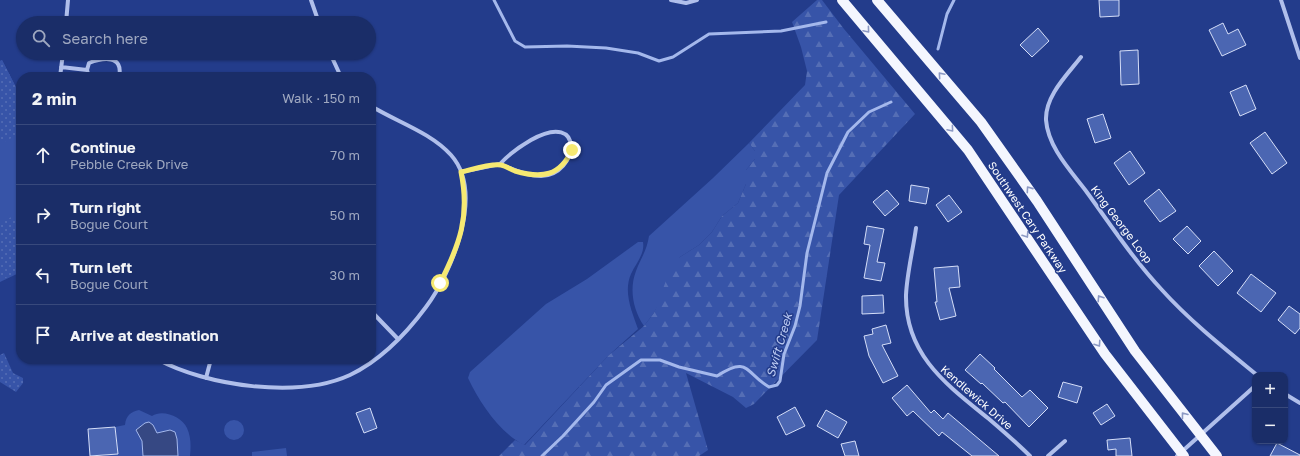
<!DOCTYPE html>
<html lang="en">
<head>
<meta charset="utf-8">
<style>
  :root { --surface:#1a2d68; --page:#273971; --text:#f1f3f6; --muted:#9fa8c0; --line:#38497c }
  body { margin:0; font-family:"Golos Text",sans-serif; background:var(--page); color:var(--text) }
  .controls { position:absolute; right:12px; bottom:12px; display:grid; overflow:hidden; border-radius:8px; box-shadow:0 1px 3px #0004 }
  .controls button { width:36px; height:36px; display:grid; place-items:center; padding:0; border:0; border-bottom:1px solid var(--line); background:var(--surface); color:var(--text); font:20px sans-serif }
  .stop { position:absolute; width:12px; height:12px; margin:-9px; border:3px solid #f6e972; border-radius:50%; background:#fff }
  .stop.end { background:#f6e972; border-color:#fff; box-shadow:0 1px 4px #0008 }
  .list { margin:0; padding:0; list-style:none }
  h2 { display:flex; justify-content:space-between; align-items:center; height:52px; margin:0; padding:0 16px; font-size:17px }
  h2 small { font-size:13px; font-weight:400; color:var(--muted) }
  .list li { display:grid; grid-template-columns:26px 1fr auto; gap:12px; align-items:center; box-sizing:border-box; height:60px; padding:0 16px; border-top:1px solid var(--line) }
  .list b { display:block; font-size:15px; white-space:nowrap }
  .list p { margin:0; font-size:13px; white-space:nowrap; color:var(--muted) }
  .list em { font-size:13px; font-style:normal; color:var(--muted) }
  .icon { flex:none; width:22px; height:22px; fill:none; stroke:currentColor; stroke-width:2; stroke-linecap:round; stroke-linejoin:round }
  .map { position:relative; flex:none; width:1300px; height:456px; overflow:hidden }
  .search { position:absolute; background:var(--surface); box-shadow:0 1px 3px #0004; left:16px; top:16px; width:360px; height:44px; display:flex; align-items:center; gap:10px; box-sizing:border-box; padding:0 14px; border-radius:22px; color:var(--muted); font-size:15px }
  .panel { position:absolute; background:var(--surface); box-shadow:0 1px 3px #0004; left:16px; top:72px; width:360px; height:292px; border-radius:16px }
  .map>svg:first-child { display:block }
</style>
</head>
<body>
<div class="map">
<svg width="1300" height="456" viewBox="0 0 1300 456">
  <defs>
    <pattern id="forest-firs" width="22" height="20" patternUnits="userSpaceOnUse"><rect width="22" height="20" fill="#3754a8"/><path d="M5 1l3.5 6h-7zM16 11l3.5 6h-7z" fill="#556eb5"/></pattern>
    <pattern id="park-dots" width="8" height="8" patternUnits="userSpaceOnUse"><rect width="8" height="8" fill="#3754a8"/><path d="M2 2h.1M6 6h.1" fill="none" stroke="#556eb5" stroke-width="1.8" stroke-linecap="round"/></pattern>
  </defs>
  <rect width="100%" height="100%" fill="#233c8b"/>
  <path fill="#3754a8" d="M2,60l19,37v175l-21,10v-221z
    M749,143l6,8v8l-9,11v14l-8,19 -16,13 -10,16 -13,13 -19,12 -26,56 -10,13c-11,-16 -15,-37 -8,-55 5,-13 11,-21 13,-35l64,-58z
    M638,242h5c2,12 -7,21 -12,32 -8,18 1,38 7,55l-29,26 -85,90c-25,-13 -44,-42 -56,-67l2,-6 76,-68 41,-25z
    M139,410l13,6c11,-7 30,1 35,12 4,9 4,18 3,28h-88l16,-3 -3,-26 10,-2c1,-10 6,-13 14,-15z
    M224 430a10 10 0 1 1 20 0a10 10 0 1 1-20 0Z
    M286,448l1,8h-35v-4z"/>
  <path fill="url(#forest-firs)" d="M817,0h5l22,29 71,85 -76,81 -22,145 -63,64 -8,4 -13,-11 -47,-24 22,77 -9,6h-200l16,-16 10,5 84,-90 35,-29 10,-13 16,-43 10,-13 19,-12 13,-13 10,-16 16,-13 8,-19v-14l9,-11v-8l-6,-8 56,-58 2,-14 -6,-24 -9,-25z"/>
  <path fill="url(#park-dots)" d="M2,60l19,37v36l-21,11v-83z
    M21,212v58l-21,11v-58z
    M4,353l9,20 10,5v5l-7,9 -16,-10v-27z"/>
  <path fill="#364883" stroke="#a4b8ec" d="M149,422l4,3 4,8 13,-3 5,2 2,7 1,17h-35l-1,-15 -6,-11 9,-7z"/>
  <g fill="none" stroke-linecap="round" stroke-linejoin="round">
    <path stroke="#a4b8ec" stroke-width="3" d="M494,0l21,41 10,6 42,-1 39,2 32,5 21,8 14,-4 36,-23 72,-3 45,-9
      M938,49l9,-35 7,-14
      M542,456l21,-20 31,-34 12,-17 35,-25h19l19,7 38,9c32,-21 28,-3 52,11l8,-2 3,-4 4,-27 11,-28 5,-20 7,-53 20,-80 21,-41 21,-20 22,-10"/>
  </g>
  <path fill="#4b66b2" stroke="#d5def8" d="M1099,0h20v16l-19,1z
    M1223,23l5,11 10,-5 8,16 -24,11 -13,-26z
    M1038,28l11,13 -17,16 -12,-12z
    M1138,50l1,34 -18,1 -1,-34z
    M1246,85l10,24 -16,7 -10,-24z
    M1103,114l8,24 -16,5 -8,-24z
    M1265,132l22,31 -15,11 -22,-31z
    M1130,151l15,22 -16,12 -15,-22z
    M911,185l18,3 -3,16 -17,-3z
    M1159,189l17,22 -16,11 -16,-21z
    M887,190l12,14 -14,12 -12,-14z
    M949,195l13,17 -14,10 -12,-17z
    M867,226l17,3 -7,33 8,1 -4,18 -17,-3 6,-33 -6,-1z
    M1187,226l14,15 -13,13 -15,-15z
    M1214,251l19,20 -15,15 -19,-20z
    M958,266l2,21 -11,1 7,28 -16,4 -5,-18h2l-3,-34z
    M1251,274l25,19 -15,19 -24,-19z
    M883,295l1,18 -22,1v-18z
    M1289,306l11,8v14l-5,6 -17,-14z
    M886,325l5,18 -9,2 16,31 -15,7 -14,-27 -5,-20 9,-2 -1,-5z
    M980,354l15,14 -1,1 28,28 8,-7 18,18 -19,19 -24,-25 -2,1 -21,-20 -1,1 -16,-14z
    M1063,382l19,5 -5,16 -19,-6z
    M907,385l24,28 3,-3 9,9 5,-6 51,43h-27l-30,-24 -3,4 -26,-25 -6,5 -15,-18z
    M1107,404l8,12 -14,9 -8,-12z
    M795,407l10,19 -19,9 -9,-18z
    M370,408l7,20 -13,5 -8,-20z
    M826,410l21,12 -9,16 -21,-12z
    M115,427l3,27 -28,2 -2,-27z
    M1130,438l2,18h-16v-7l-8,1 -1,-10z
    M855,441l4,15h-14l-4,-12z
    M1277,443l23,12v1h-30z"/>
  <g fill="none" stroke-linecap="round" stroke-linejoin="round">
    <path stroke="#b0bfeb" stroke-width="4" d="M311,0l8,23
      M671,0l15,3 11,-3
      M1281,0l19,58
      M66,23l2,-23
      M330,53l11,24
      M1081,57c-14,18 -36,39 -35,63 2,27 24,50 40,71 24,33 47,68 76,99 28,31 62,58 95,85
      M61,67l26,3 2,-7c13,-5 35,-9 30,14
      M87,70l2,7
      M60,77l3,-24
      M461,172l39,-8c9,-10 19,-17 31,-24 55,-31 48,35 10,36 -14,0 -28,-6 -41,-12
      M916,228c-3,22 -9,45 -10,67 -1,60 41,90 83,124 14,12 28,24 41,37
      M371,311l27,28
      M157,359c49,27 141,40 193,16 31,-15 56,-41 76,-68 26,-35 59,-114 25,-152 -21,-23 -54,-33 -80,-49
      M206,378l5,-19
      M1285,394l15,9
      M1048,456l17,-15
      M1177,456l78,-70"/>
    <path stroke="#f4f6fe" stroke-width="10" d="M842,0l126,150 137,204 79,102
      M877,0l104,122 56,79 98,150 82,105"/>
  </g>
  <defs><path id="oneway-chevron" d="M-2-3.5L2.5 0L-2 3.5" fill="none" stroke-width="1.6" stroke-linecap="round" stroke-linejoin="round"/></defs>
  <g stroke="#8c99c4">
    <use href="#oneway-chevron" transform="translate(867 30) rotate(50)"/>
    <use href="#oneway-chevron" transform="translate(941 75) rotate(-131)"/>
    <use href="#oneway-chevron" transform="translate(951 129) rotate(50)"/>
    <use href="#oneway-chevron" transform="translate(1029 189) rotate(-125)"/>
    <use href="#oneway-chevron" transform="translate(1026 235) rotate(57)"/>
    <use href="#oneway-chevron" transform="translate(1100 298) rotate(-123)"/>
    <use href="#oneway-chevron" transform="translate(1098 344) rotate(56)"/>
    <use href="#oneway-chevron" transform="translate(1184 415) rotate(-128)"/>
  </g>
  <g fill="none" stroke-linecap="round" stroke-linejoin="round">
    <path stroke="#f6e972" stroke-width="5" d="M440,283c20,-39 30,-67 21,-111 9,-2 31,-9 40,-7 5,1 9,4 14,6 27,8 45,5 57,-21"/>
  </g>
  <g text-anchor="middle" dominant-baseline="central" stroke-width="3" stroke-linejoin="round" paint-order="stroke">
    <g font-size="11" fill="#fff" stroke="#233c8b">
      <text transform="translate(1028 217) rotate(56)">Southwest Cary Parkway</text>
      <text transform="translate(1122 224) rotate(53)">King George Loop</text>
      <text transform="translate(977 397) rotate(41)">Kendlewick Drive</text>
    </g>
    <g font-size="12" font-style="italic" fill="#bccaf2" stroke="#233c8b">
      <text transform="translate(779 345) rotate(-74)">Swift Creek</text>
    </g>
  </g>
</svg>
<div class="controls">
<button>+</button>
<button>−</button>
</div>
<div class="stop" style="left:440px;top:283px"></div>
<div class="stop end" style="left:572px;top:150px"></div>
<div class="search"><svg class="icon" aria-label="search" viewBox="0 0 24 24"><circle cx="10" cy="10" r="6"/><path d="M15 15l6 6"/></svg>Search here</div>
<section class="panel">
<h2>2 min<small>Walk · 150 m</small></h2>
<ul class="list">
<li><svg class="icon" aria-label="ahead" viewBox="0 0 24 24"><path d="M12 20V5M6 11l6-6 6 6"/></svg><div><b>Continue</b><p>Pebble Creek Drive</p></div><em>70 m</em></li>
<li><svg class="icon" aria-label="right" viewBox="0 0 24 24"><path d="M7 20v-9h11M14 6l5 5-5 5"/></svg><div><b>Turn right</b><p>Bogue Court</p></div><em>50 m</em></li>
<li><svg class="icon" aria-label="left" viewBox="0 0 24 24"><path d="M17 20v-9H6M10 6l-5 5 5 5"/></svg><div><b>Turn left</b><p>Bogue Court</p></div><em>30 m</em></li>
<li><svg class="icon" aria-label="arrive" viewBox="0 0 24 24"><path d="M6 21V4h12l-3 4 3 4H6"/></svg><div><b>Arrive at destination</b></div></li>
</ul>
</section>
</div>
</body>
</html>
